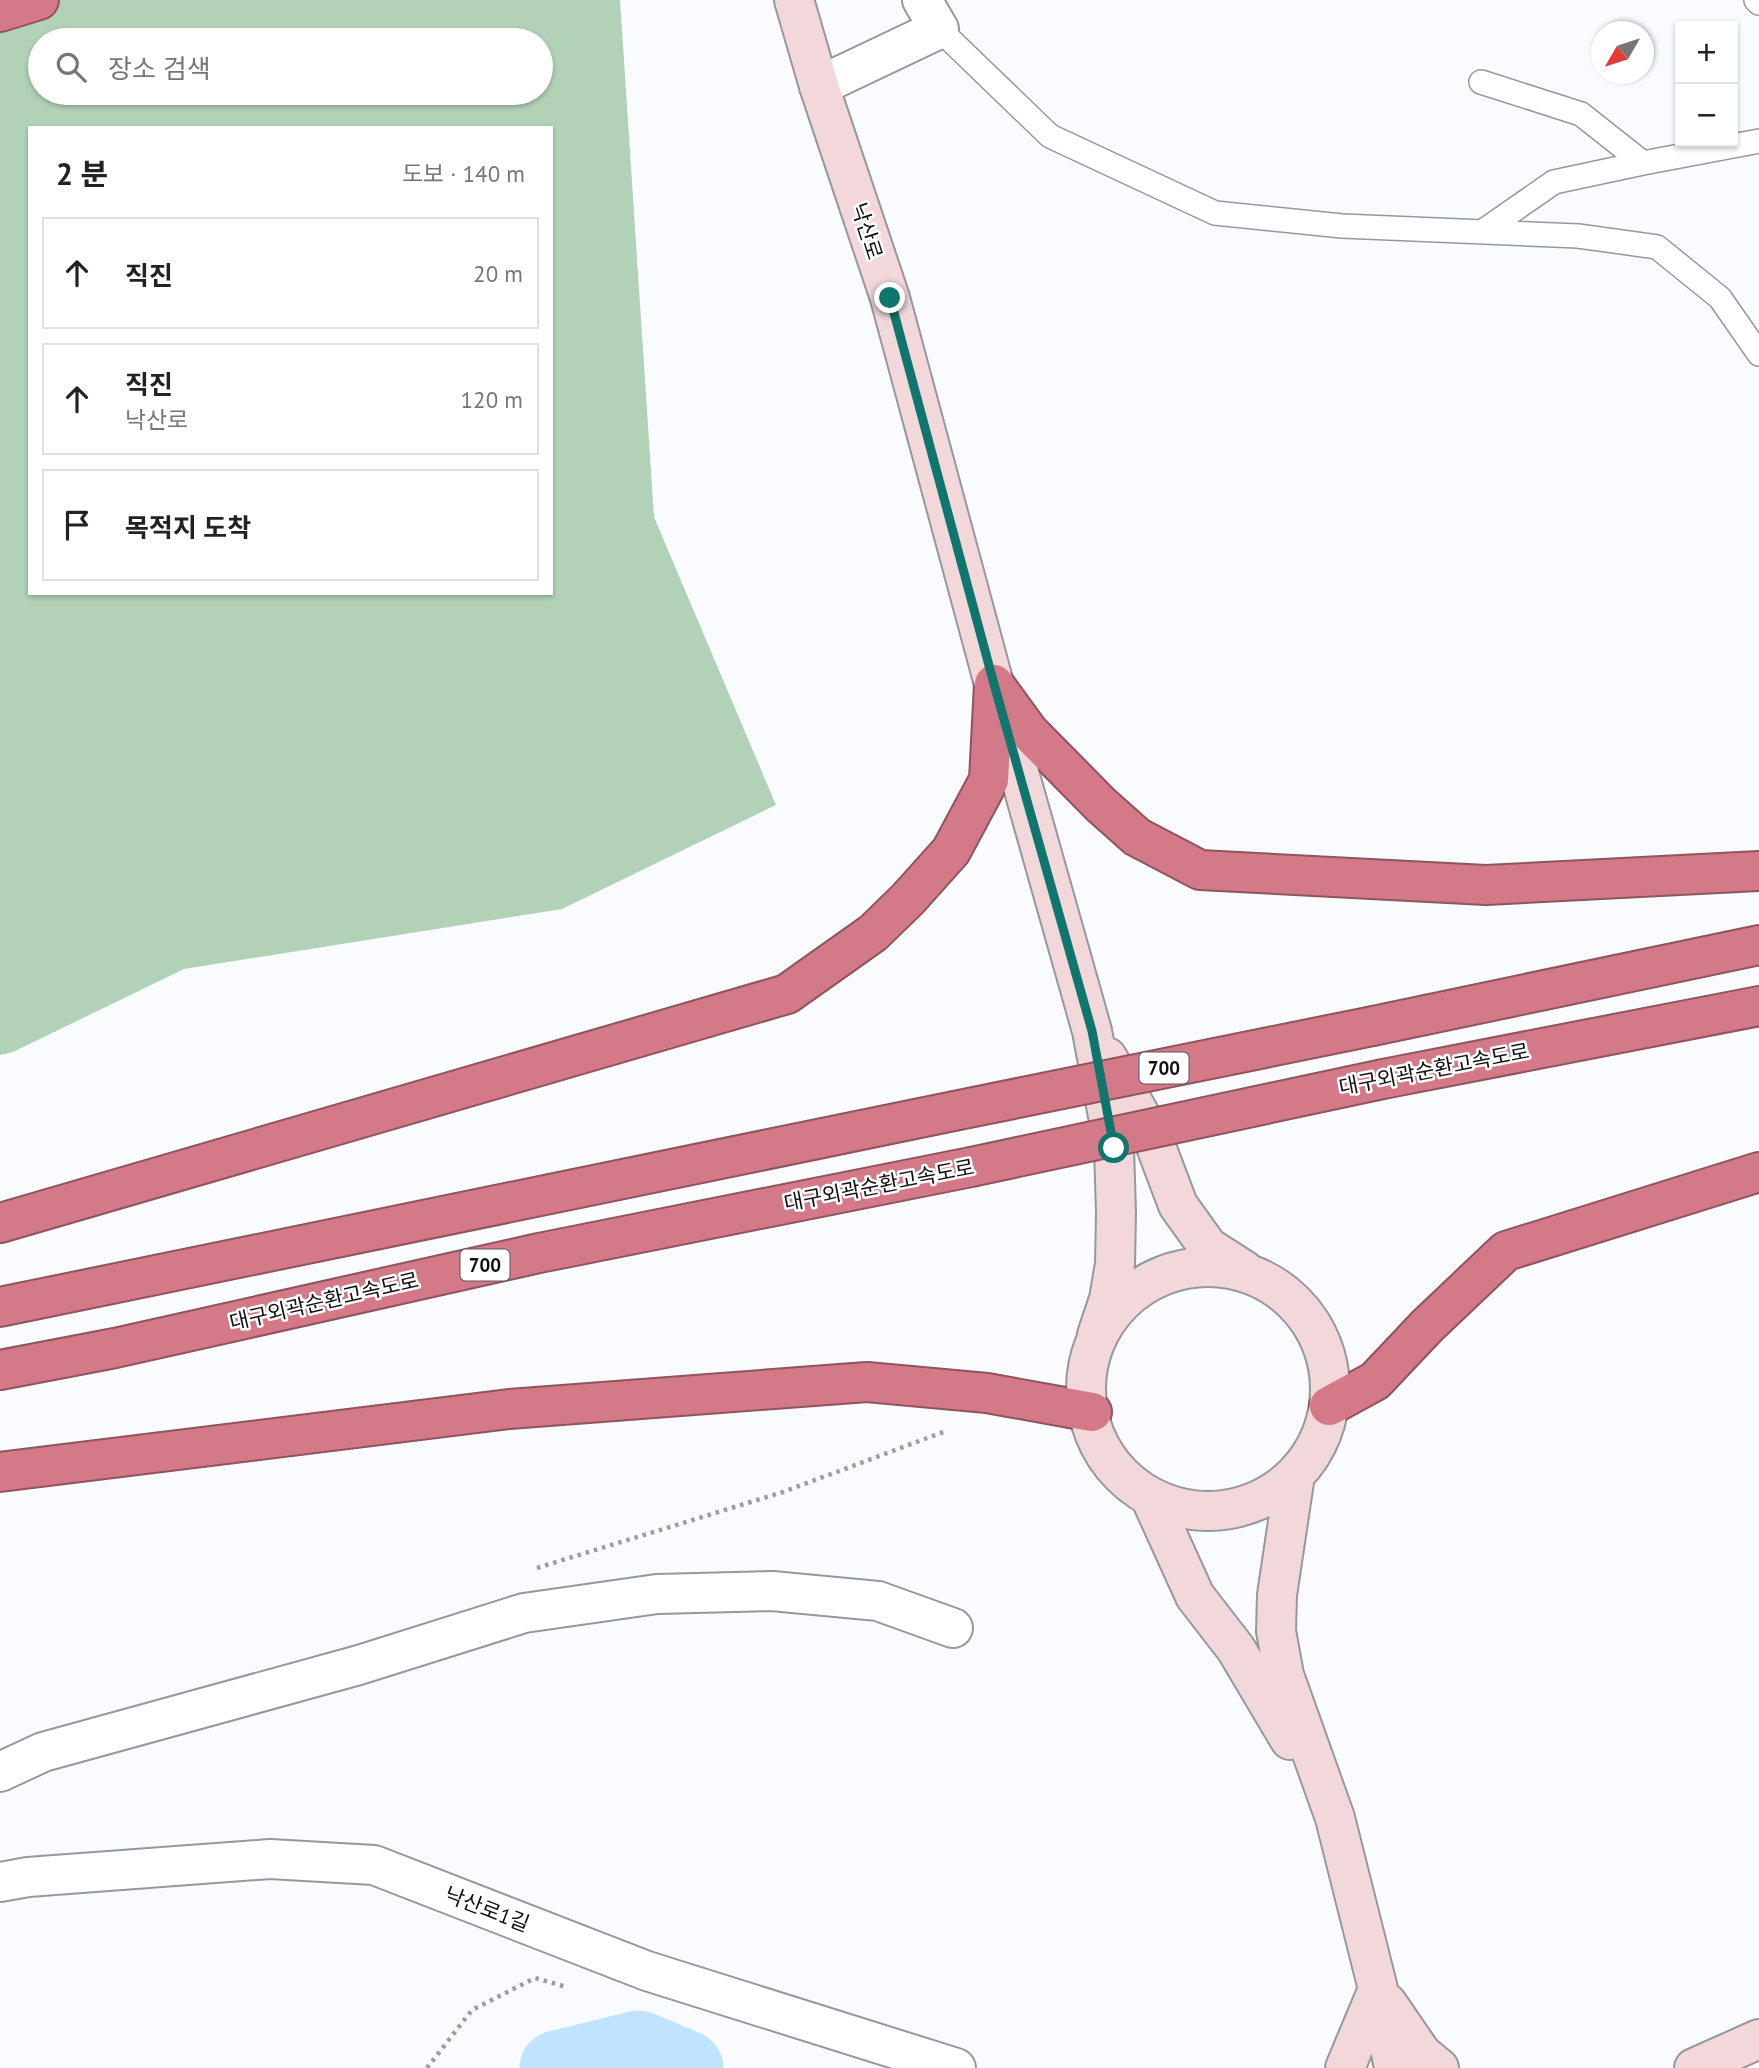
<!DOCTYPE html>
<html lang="ko">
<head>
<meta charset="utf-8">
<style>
  :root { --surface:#fff; --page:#f6f6f6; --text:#222; --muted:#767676; --line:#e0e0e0 }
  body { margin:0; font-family:"PT Sans","Noto Sans KR",sans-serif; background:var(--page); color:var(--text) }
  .controls { position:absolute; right:21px; top:21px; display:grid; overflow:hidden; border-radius:0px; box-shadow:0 2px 5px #0004 }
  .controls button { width:63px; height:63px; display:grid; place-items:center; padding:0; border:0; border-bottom:2px solid var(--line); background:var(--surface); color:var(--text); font:35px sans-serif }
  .compass { position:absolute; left:1591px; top:21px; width:63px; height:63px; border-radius:50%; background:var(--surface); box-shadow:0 2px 5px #0004; rotate:231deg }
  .stop { position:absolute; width:21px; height:21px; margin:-16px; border:5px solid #0f766e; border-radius:50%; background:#fff }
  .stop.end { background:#0f766e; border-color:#fff; box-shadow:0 2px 7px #0008 }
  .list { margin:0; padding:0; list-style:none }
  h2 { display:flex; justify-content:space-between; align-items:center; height:91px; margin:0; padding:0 28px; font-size:30px }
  h2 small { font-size:23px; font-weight:400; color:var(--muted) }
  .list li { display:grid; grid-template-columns:46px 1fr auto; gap:21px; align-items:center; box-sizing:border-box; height:112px; margin:0 14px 14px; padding:0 14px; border:2px solid var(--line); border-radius:0px }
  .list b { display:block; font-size:26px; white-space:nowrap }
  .list p { margin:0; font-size:23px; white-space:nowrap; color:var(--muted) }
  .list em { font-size:23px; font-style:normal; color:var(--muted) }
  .icon { flex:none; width:38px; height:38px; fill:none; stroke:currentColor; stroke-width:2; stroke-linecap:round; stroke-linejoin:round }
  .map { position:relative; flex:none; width:1759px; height:2068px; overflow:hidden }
  .search { position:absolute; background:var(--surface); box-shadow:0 2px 5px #0004; left:28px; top:28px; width:525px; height:77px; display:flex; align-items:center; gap:18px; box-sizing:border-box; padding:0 24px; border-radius:38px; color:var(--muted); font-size:26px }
  .panel { position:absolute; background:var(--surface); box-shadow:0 2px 5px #0004; left:28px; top:126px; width:525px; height:469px; border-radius:0px }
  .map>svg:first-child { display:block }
</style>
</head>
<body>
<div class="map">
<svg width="1759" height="2068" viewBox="0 0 1759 2068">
  <rect width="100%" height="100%" fill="#f9fbfe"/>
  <path fill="#b1d2b7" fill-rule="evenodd" d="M0,0h620l34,517 122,288 -214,104 -378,60 -171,83 -13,3zM40,40h501v53h-501zM30,128h521v465h-521z"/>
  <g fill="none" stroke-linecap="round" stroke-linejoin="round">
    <path stroke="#c0e4fe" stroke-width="75" d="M557,2068l82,-20 47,20"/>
    <defs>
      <path id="service" d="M1756,0l3,3
        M939,29l111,107 165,77 127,13 236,10 79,11 63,51 39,56
        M1481,82l100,32 62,49 116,-22
        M1482,232l72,-50 89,-19"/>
      <path id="minor" d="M819,86l120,-57 -17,-29
        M0,1772l43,-20 316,-87 165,-52 133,-19 115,-3 106,10 75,27"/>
      <path id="tertiary" d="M0,1882l28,-5 242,-18 104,6 273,106 309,97"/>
      <path id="secondary" d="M794,0l25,86 71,212 104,386 98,347 22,117 2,65 -1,51 -6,35 -12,36
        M1107,1057l45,79 26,69 30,42 36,23
        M1086 1389a122 122 0 1 1 244 0a122 122 0 1 1-244 0Z
        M1295,1475l-18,120 -1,36 8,44 51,143 43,171 16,79
        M1151,1499l44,97 41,53 54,91
        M1387,2003l35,51 17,14
        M1345,2068l33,-79
        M1694,2068l65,-29"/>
      <path id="motorway" d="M0,12l39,-12
        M994,684l35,48 72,73 36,32 63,33 286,15 273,-14
        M1373,1026l386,-81
        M1383,1079l376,-73
        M0,1223l787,-229 86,-61 35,-34 43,-48 38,-71 5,-96
        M0,1307l954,-196
        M0,1370l115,-22 424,-95 432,-86
        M1329,1406l46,-25 52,-55 79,-75 253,-79
        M0,1472l509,-63 358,-27 120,11 105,19"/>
    </defs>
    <use href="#service" stroke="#96989b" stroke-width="26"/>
    <use href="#minor" stroke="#96989b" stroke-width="42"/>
    <use href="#tertiary" stroke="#96989b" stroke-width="42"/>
    <use href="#secondary" stroke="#96989b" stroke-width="42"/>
    <use href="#motorway" stroke="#8f545d" stroke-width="42"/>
    <path stroke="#9b9c9f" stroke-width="4.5" stroke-dasharray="3.5 5" stroke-linecap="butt" d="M537,1568l246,-76 163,-61
      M427,2068l45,-58 63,-32 32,9"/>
    <use href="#service" stroke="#fff" stroke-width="23"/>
    <use href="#minor" stroke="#fff" stroke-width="38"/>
    <use href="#tertiary" stroke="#fff" stroke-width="38"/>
    <use href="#secondary" stroke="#f2d7db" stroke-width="38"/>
    <use href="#motorway" stroke="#d47987" stroke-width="38"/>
    <defs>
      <path id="motorway-bridge" d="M954,1111l419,-85
        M971,1167l412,-88"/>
    </defs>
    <use href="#motorway-bridge" stroke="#8f545d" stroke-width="42" stroke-linecap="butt"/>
    <use href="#motorway-bridge" stroke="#d47987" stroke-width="38"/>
  </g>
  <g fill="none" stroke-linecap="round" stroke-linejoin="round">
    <path stroke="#0f766e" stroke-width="9" d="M890,298l104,386 98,347 22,117"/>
  </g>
  <g text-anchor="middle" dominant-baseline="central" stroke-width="5" stroke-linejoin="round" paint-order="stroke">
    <g fill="#fff" stroke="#575758" stroke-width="2">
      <rect x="1139.5" y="1052.5" width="49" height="31" rx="5"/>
      <rect x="460.5" y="1249.5" width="49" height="31" rx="5"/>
    </g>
    <g font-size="19" font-weight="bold" fill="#0f0f10">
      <text x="1164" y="1068">700</text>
      <text x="485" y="1265">700</text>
    </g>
    <g font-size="21" fill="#0f0f10" stroke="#fff">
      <text transform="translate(867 231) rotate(72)">낙산로</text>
      <text transform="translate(1434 1069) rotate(-11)">대구외곽순환고속도로</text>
      <text transform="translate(879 1185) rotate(-11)">대구외곽순환고속도로</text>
      <text transform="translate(324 1301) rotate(-13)">대구외곽순환고속도로</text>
      <text transform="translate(487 1909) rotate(21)">낙산로1길</text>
    </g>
  </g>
</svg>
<div class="controls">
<button>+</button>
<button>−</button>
</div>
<svg class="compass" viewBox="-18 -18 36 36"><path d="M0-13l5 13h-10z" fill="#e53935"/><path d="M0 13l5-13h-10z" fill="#767676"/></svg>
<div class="stop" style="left:1114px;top:1148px"></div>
<div class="stop end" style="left:890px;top:298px"></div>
<div class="search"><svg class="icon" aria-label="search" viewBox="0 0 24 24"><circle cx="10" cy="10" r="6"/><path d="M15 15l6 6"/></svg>장소 검색</div>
<section class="panel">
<h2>2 분<small>도보 · 140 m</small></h2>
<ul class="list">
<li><svg class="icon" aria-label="ahead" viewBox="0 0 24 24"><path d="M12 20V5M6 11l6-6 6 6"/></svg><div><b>직진</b></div><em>20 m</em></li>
<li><svg class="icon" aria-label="ahead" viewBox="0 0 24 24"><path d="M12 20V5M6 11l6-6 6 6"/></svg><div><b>직진</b><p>낙산로</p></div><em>120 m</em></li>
<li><svg class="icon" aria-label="arrive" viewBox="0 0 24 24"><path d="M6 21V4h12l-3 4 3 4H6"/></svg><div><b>목적지 도착</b></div></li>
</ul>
</section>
</div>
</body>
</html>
